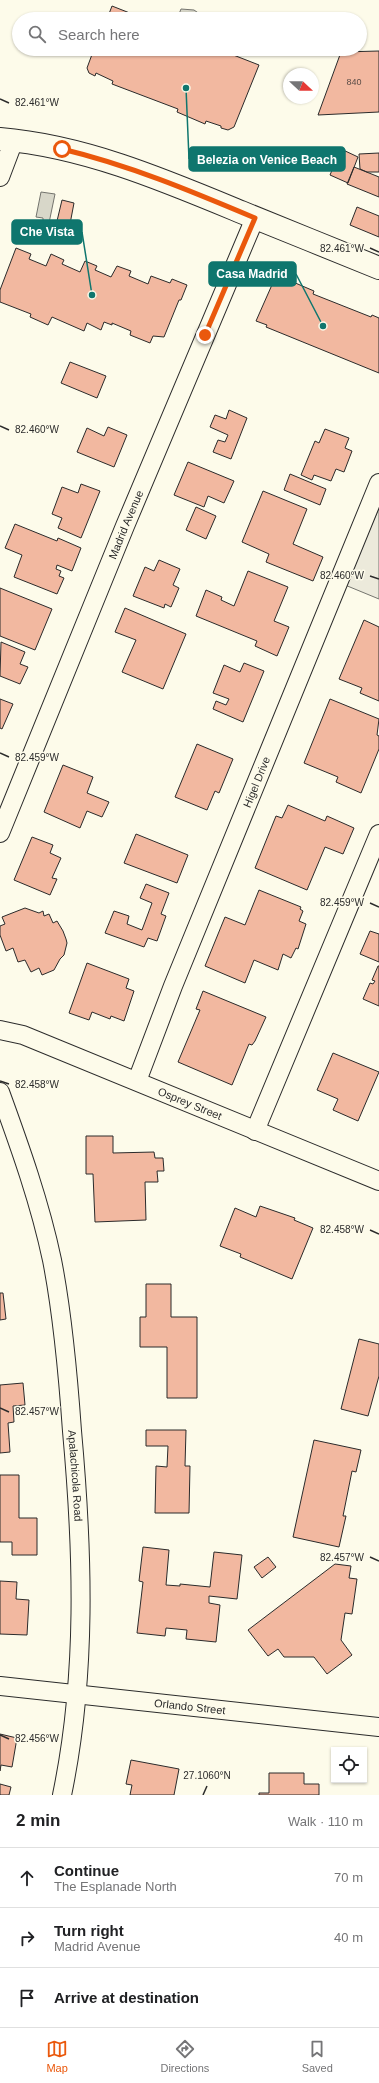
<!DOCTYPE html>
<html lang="en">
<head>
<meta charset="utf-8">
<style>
  :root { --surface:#fff; --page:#f2f2f2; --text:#202124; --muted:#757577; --line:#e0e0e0; --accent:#ea580c }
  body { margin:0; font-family:Arial,sans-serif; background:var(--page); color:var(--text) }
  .controls { position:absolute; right:12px; bottom:12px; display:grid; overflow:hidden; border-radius:0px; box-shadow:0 1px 3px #0004 }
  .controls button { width:36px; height:36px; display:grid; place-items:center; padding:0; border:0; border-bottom:1px solid var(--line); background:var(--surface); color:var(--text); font:20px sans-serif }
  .compass { position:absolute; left:283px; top:68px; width:36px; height:36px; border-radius:50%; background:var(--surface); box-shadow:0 1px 3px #0004; rotate:112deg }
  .stop { position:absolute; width:12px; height:12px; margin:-9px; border:3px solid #ea580c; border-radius:50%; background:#fff }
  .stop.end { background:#ea580c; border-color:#fff; box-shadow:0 1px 4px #0008 }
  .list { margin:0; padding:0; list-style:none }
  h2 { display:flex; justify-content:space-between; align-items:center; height:52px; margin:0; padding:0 16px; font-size:17px }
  h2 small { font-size:13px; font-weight:400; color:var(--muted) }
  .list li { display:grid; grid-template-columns:26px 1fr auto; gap:12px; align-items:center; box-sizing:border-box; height:60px; padding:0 16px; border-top:1px solid var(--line) }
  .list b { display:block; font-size:15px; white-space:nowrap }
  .list p { margin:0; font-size:13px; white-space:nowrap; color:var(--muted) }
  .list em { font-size:13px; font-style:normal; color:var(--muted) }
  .icon { flex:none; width:22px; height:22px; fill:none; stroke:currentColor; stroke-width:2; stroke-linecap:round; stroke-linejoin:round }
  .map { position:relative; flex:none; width:379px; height:1795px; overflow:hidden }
  .search { position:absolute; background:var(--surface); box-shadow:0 1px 3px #0004; left:12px; right:12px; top:12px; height:44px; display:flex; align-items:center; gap:10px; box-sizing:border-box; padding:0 14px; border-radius:22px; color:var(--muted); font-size:15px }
  .sheet { height:232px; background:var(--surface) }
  nav { display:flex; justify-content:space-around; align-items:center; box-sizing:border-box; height:56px; border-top:1px solid var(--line); background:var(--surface); font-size:11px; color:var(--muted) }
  nav a { display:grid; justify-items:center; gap:2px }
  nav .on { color:var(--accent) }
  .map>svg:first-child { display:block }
</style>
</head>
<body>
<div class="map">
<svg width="379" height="1795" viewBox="0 0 379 1795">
  <rect width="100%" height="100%" fill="#fdfbea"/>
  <path fill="#eceadb" stroke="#74746e" d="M379,508v91l-34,-14z"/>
  <path fill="#d8d7c9" stroke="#74746e" d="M181,9l13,1 13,9h-30z
    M41,192l14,2 -6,29 -6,-1v-4l-7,-1z"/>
  <path fill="#f2b8a0" stroke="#2b2b2b" d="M112,6l33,13h-38z
    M94,49h124l41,16 -25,62 -6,3 -7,-2v-2l-15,-5 -1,3 -28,-12 1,-3 -66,-25 1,-3 -17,-8 -1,3 -6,-3 -2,-5z
    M379,51v61l-61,3 23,-63z
    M341,149l17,8 -10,26 -18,-8z
    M379,153v19h-12l-7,-3 -1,-15z
    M354,167l25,10v20l-32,-13z
    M62,200l12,3 -4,21 -13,-3z
    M357,207l22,9v21l-29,-12z
    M16,248l15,6 -2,5 17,7 5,-12 13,6 -2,4 18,8 5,-11 12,5 -2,4 16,7 6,-11 14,5 -2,5 19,8 3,-8 19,7 2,-4 15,6 -6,15h-2l-15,37 -11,-1 -3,7 -20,-8 1,-4 -19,-8v2l-8,-3 -3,8 -14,-7 -3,8 -32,-14 -4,8 -18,-8 1,-3 -31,-12v-12z
    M275,278l10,4 1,-3 28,12 -1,3 58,23 1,-2 7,3v55l-113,-46 1,-2 -11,-4z
    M70,362l36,14 -9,22 -36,-15z
    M229,410l18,8 -16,41 -18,-7 5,-12 7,2 3,-7 -18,-8 5,-12 11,4z
    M108,427l19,8 -13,32 -37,-15 10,-24 17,8z
    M325,429l24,9 -4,10 7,3 -8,21 -8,-3 -5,12 -17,-6 -2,5 -11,-5 14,-34 4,2z
    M188,462l46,19 -10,22 -16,-7 -4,11 -30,-12z
    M290,474l36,15 -6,16 -36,-15z
    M81,484l19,7 -19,47 -23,-10 4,-10 -10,-4 10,-27 16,6z
    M263,491l44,18 -14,35 30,13 -10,24 -47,-19 3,-8 -27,-12z
    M196,507l20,9 -10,23 -20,-9z
    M15,524l42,17 1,-3 23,10 -9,23 -15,-6 -1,4 5,2 -2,5 5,2 -7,16 -43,-17 8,-22 -17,-7z
    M159,560l21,9 -7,16 6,3 -8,19 -6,-3 -1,4 -31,-12 12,-29 9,4z
    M248,571l40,16 -14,34 15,6 -12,29 -22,-10 2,-5 -61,-25 10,-26 16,7 -1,3 13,6z
    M0,588l52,21 -17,41 -35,-14z
    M125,608l61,26 -23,55 -41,-17 14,-32 -21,-8z
    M364,620l15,7v74l-19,-8 2,-5 -23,-9z
    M1,642l24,10 -5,12 8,3 -8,17 -20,-8z
    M244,663l20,8 -21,51 -30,-13 3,-8 10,4 3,-6 -16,-6 11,-28 16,7z
    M0,699l13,5 -11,25 -2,-1z
    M330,699l49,20 -2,16 2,1v13l-18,44 -25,-11 2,-5 -34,-14z
    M197,744l36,15 -14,34 -4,-2 -8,19 -32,-13z
    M63,765l30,12 -6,16 22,9 -7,15 -15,-6 -7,17 -36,-16z
    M288,805l37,16 2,-5 27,12 -11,26 -18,-7 -18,43 -52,-22 21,-52 6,2z
    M136,834l52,21 -11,28 -53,-20z
    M32,837l21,8 -3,8 11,5 -9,20 5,1 -7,16 -36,-15z
    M146,884l23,9 -8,21 5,2 -9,25 -9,-3 -4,9 -39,-14 9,-22 15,5 -2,8 15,6 10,-27 -12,-5z
    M259,890l42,17 -1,2 3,2 -4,10 7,3 -8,25 -2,-1 -5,10 -8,-4 -5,16 -24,-10 -9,23 -40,-17 20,-49 20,8z
    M25,908l14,5 4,-2 1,5 5,-2 4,9 4,-2 6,10 3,8 1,4 -3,12 -4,4 -6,11 -12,5 -3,-7 -8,4 -6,-12 -7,2 -5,-14 -7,3 -6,-16v-9l5,-2 -3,-7z
    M370,931l9,3v28l-19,-8z
    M87,963l42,16 -3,9 8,3 -10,30 -13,-5 -1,3 -18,-7 -3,8 -20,-7z
    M378,966h1v40l-16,-7 7,-16 3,1 2,-3 -3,-1z
    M203,991l63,26 -11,24 -3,4 -3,-1 -17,41 -54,-23 22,-52 -4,-1z
    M333,1053l46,19 -21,49 -25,-11 5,-11 -21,-9z
    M86,1136h27v17l41,-1 1,6h8l1,13h-7l1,11h-13l1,38 -51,2 -2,-48h-7z
    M260,1206l35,12 -1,2 19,8 -21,51 -52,-22 1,-3 -21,-8 15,-38 21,9z
    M146,1284h25v33h26v81h-30v-51h-27v-30h6z
    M0,1293h3l3,26 -6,1z
    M359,1339l20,5v32l-11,40 -27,-7z
    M23,1383l2,22 -12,1 1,16 -6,1 2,29 -10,1v-68z
    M146,1430h40l-1,36h5l-1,47h-34l1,-47 11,1 1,-21h-22z
    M314,1440l47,10 -5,22 -4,-1 -9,45h3l-7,31 -46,-10z
    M0,1475h19v43h18v37h-25v-13h-12z
    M143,1547l26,3 -3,35 14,1v-2l30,3 4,-35 28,3 -5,44 -28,-3v7l11,2 -4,37 -30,-3 1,-9 -21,-2 -1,8 -28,-3 6,-51 -4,-1z
    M268,1557l8,10 -14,11 -8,-11z
    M335,1564l16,2 -2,12 8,1 -5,35 -7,-1 -4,27 11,15 -25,19 -13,-17h-30l-6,-8 -10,7 -20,-26z
    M0,1581l17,1 -1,17 13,1 -2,35 -27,-1z
    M0,1734l17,4 -5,29 -11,-2 -1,6z
    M131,1760l48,9 -5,26h-44l2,-10 -6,-1z
    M269,1773h35v11h15v11h-60v-2h10z
    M0,1784l11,3 -2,8h-9z"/>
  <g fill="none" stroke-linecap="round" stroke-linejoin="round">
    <defs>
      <g id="minor">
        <path d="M0,177l14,-37"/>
        <path id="s1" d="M0,833l125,-307 130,-308"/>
        <path id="s2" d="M0,1030l23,5 356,146"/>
        <path id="s3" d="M137,1081l36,-95 206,-503"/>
        <path id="s4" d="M0,1092c20,55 40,111 52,168 11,56 16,114 20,171 11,121 15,244 -10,364"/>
        <path d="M255,1131l124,-297"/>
        <path id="s5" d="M0,1686l379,41"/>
      </g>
      <path id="tertiary" d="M0,139c84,7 164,41 241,73 46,19 92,37 138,56"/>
    </defs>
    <use href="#minor" stroke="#2b2b2b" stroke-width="20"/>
    <use href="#tertiary" stroke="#2b2b2b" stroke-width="24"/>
    <use href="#minor" stroke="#fdfbea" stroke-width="18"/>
    <use href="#tertiary" stroke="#fdfbea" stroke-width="22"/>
  </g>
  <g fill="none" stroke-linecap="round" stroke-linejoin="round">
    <path stroke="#ea580c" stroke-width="5" d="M62,149c67,16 129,42 193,69l-50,117"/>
  </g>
  <path fill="none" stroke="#2b2b2b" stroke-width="1.5" d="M0,99l9,4M370,248l9,4M0,426l9,4M370,576l9,3M0,753l9,4M370,903l9,4M0,1081l9,3M370,1230l9,4M0,1408l9,4M370,1557l9,4M0,1735l9,4M203,1795l4,-9"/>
  <g text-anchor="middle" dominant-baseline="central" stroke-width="3" stroke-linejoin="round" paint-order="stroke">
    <g font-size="9" fill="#5d4e48">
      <text x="354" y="82">840</text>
    </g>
    <g font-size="11" fill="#2b2b2b" stroke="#fdfbea">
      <text stroke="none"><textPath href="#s1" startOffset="333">Madrid Avenue</textPath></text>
      <text stroke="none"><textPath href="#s3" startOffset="322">Higel Drive</textPath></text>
      <text stroke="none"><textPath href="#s2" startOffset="204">Osprey Street</textPath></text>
      <text stroke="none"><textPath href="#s4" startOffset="393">Apalachicola Road</textPath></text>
      <text stroke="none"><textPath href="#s5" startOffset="191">Orlando Street</textPath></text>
    </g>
  </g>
  <g font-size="10" text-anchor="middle" fill="#2b2b2b" stroke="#fdfbea" stroke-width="3" stroke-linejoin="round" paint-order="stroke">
    <text x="37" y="106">82.461°W</text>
    <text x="342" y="252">82.461°W</text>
    <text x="37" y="433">82.460°W</text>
    <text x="342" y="579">82.460°W</text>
    <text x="37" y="761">82.459°W</text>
    <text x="342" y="906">82.459°W</text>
    <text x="37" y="1088">82.458°W</text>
    <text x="342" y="1233">82.458°W</text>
    <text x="37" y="1415">82.457°W</text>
    <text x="342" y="1561">82.457°W</text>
    <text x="37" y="1742">82.456°W</text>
    <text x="207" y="1779">27.1060°N</text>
  </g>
  <path fill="none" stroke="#0f766e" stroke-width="1.5" d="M186 88L189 159M92 295L82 232M323 326L296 274"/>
  <g fill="#0f766e" stroke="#fdfbea" stroke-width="1.5">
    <circle cx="186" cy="88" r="4"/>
    <circle cx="92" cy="295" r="4"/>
    <circle cx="323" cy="326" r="4"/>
  </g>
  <g fill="#0f766e" stroke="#0f766e" stroke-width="1.5">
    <rect x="189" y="147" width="156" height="24" rx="4"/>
    <rect x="12" y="220" width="70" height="24" rx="4"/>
    <rect x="209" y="262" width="87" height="24" rx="4"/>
  </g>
  <g font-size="12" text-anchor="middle" font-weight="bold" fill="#fff">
    <text x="267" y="164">Belezia on Venice Beach</text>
    <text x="47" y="236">Che Vista</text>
    <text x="252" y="278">Casa Madrid</text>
  </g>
</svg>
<div class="controls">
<button><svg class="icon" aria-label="locate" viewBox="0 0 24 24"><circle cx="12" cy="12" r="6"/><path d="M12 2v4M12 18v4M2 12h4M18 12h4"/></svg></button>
</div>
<svg class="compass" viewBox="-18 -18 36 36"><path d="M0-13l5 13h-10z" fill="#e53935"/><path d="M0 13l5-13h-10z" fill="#757577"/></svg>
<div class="stop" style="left:62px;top:149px"></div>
<div class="stop end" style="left:205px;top:335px"></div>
<div class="search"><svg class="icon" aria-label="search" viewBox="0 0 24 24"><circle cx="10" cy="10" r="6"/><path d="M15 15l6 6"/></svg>Search here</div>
</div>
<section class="sheet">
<h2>2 min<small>Walk · 110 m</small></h2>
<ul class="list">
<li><svg class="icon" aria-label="ahead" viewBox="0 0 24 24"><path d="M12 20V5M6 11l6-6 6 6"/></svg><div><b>Continue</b><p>The Esplanade North</p></div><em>70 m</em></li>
<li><svg class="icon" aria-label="right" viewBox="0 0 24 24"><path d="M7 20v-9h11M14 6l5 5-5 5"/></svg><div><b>Turn right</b><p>Madrid Avenue</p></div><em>40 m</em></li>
<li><svg class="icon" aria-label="arrive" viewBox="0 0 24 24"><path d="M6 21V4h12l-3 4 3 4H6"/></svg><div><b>Arrive at destination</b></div></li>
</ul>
</section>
<nav>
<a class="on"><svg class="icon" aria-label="map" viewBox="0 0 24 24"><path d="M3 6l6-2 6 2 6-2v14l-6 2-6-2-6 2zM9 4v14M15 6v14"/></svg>Map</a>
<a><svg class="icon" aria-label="directions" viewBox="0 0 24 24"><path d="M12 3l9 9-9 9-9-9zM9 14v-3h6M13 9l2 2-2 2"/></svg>Directions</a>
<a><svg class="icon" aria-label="saved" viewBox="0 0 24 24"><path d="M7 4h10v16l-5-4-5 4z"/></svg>Saved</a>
</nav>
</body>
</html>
